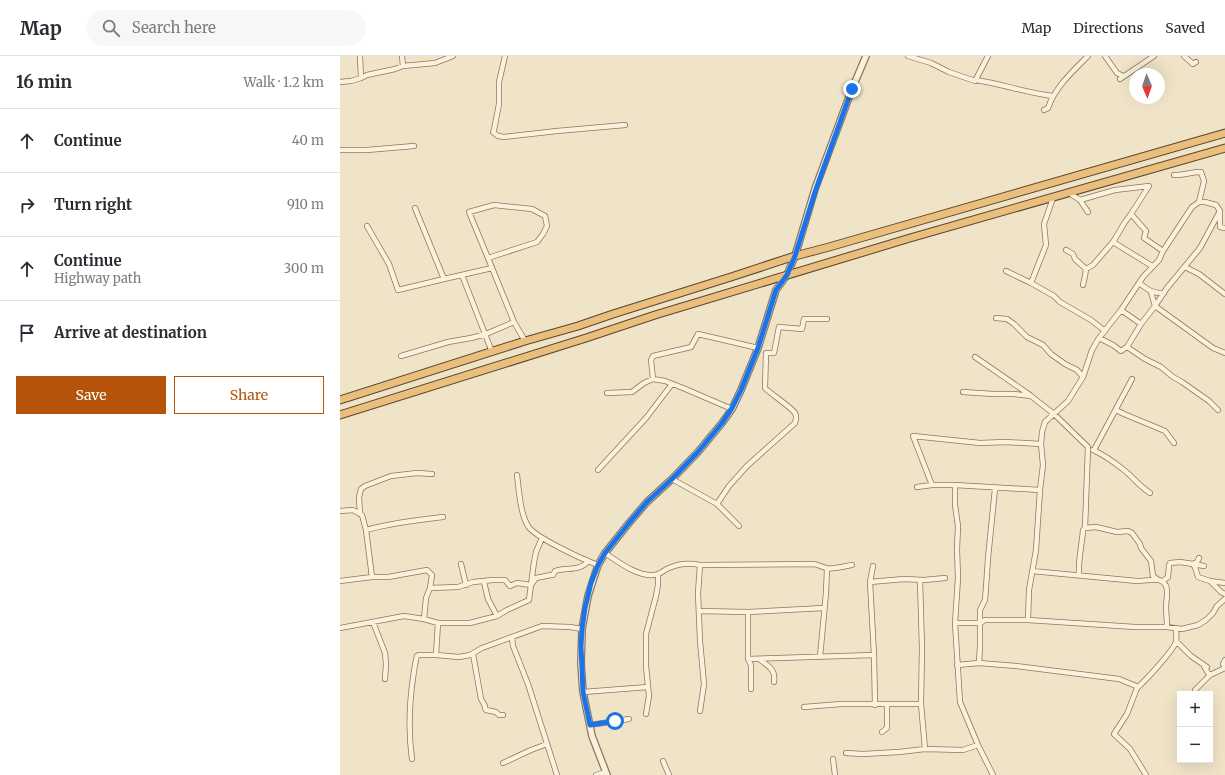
<!DOCTYPE html>
<html lang="en">
<head>
<meta charset="utf-8">
<style>
  :root { --surface:#fff; --page:#f7f7f7; --text:#2b2b33; --muted:#7c7c81; --line:#e1e1e2; --accent:#b45309 }
  body { margin:0; font-family:Merriweather,serif; background:var(--page); color:var(--text) }
  .controls { position:absolute; right:12px; bottom:12px; display:grid; overflow:hidden; border-radius:0px; box-shadow:0 4px 16px #0002 }
  .controls button { width:36px; height:36px; display:grid; place-items:center; padding:0; border:0; border-bottom:1px solid var(--line); background:var(--surface); color:var(--text); font:20px sans-serif }
  .compass { position:absolute; left:789px; top:12px; width:36px; height:36px; border-radius:50%; background:var(--surface); box-shadow:0 4px 16px #0002; rotate:178deg }
  .stop { position:absolute; width:12px; height:12px; margin:-9px; border:3px solid #1a73e8; border-radius:50%; background:#fff }
  .stop.end { background:#1a73e8; border-color:#fff; box-shadow:0 1px 4px #0008 }
  .list { margin:0; padding:0; list-style:none }
  h2 { display:flex; justify-content:space-between; align-items:center; height:52px; margin:0; padding:0 16px; font-size:17px }
  h2 small { font-size:13px; font-weight:400; color:var(--muted) }
  .list li { display:grid; grid-template-columns:26px 1fr auto; gap:12px; align-items:center; box-sizing:border-box; height:64px; padding:0 16px; border-top:1px solid var(--line) }
  .list b { display:block; font-size:15px; white-space:nowrap }
  .list p { margin:0; font-size:13px; white-space:nowrap; color:var(--muted) }
  .list em { font-size:13px; font-style:normal; color:var(--muted) }
  .actions { display:flex; gap:8px; padding:12px 16px }
  .actions a { flex:1; padding:9px 0; border:1px solid var(--accent); border-radius:0px; text-align:center; font-size:14px; color:var(--accent) }
  .actions .main { background:var(--accent); color:#fff }
  .icon { flex:none; width:22px; height:22px; fill:none; stroke:currentColor; stroke-width:2; stroke-linecap:round; stroke-linejoin:round }
  .map { position:relative; flex:none; width:885px; height:719px; overflow:hidden }
  header { display:flex; align-items:center; gap:24px; box-sizing:border-box; height:56px; padding:0 20px; background:var(--surface); border-bottom:1px solid var(--line) }
  header strong { font-size:19px }
  nav { display:flex; gap:22px; margin-inline-start:auto; font-size:14px }
  .search { width:280px; height:36px; background:var(--page); display:flex; align-items:center; gap:10px; box-sizing:border-box; padding:0 14px; border-radius:22px; color:var(--muted); font-size:15px }
  main { display:flex }
  aside { flex:1; background:var(--surface) }
  .map>svg:first-child { display:block }
</style>
</head>
<body>
<header>
<strong>Map</strong>
<div class="search"><svg class="icon" aria-label="search" viewBox="0 0 24 24"><circle cx="10" cy="10" r="6"/><path d="M15 15l6 6"/></svg>Search here</div>
<nav><a>Map</a><a>Directions</a><a>Saved</a></nav>
</header>
<main>
<aside>
<h2>16 min<small>Walk · 1.2 km</small></h2>
<ul class="list">
<li><svg class="icon" aria-label="ahead" viewBox="0 0 24 24"><path d="M12 20V5M6 11l6-6 6 6"/></svg><div><b>Continue</b></div><em>40 m</em></li>
<li><svg class="icon" aria-label="right" viewBox="0 0 24 24"><path d="M7 20v-9h11M14 6l5 5-5 5"/></svg><div><b>Turn right</b></div><em>910 m</em></li>
<li><svg class="icon" aria-label="ahead" viewBox="0 0 24 24"><path d="M12 20V5M6 11l6-6 6 6"/></svg><div><b>Continue</b><p>Highway path</p></div><em>300 m</em></li>
<li><svg class="icon" aria-label="arrive" viewBox="0 0 24 24"><path d="M6 21V4h12l-3 4 3 4H6"/></svg><div><b>Arrive at destination</b></div></li>
</ul>
<div class="actions"><a class="main">Save</a><a>Share</a></div>
</aside>
<div class="map">
<svg width="885" height="719" viewBox="0 0 885 719">
  <rect width="100%" height="100%" fill="#f0e4c8"/>
  <g fill="none" stroke-linecap="round" stroke-linejoin="round">
    <defs>
      <path id="minor" d="M20,0l1,22 6,-3 28,-6 8,-3 32,-3 18,-7
        M62,0l1,10
        M165,0l-6,26v22l-5,26 -1,2 5,4 6,1 53,-6 68,-6
        M568,0l23,7 18,9 26,9 13,-25
        M765,0l12,17 6,3
        M844,0l9,8 3,-2
        M780,23l34,-23
        M636,24c26,4 51,13 77,16
        M0,26l11,-1 10,-3
        M704,54l4,-2c7,-21 25,-37 40,-52
        M0,94h27l47,-4
        M834,119c10,0 18,-3 27,-3l3,9 -5,21
        M731,136l1,3 8,5 35,-10 34,-4 -18,28
        M713,142l-9,26 2,21 -15,38 23,13 6,6 31,18 14,11
        M740,144l8,12
        M75,152l29,71 48,-11
        M27,170l22,38 9,26 46,-11
        M726,194l7,4 2,5 11,10
        M148,202l-19,-46 25,-7 38,4 13,7 2,10 -4,8 -6,8 -49,16 26,64
        M812,210l-39,-24 12,-20 6,-8 15,17 -2,7 19,13
        M845,211l14,7 26,20
        M666,215l25,12
        M122,219l30,77
        M799,227c8,6 14,11 25,10
        M743,229l2,-9 1,-7 7,-4 20,-23
        M811,236l4,14 58,42 12,5
        M781,254l20,14
        M656,262l11,1 7,5 13,13 16,8 8,9 14,10 12,6 6,7
        M759,282l14,7 8,6 7,-5 -1,1 14,-23 14,-18 12,-18 33,-40 20,-37v16l5,1
        M787,291l18,12 16,8 12,10 9,5 27,19 9,9
        M61,300l47,-14 23,-4 15,-4 28,-12 11,19
        M635,301l55,38
        M313,323l-2,-19 2,-4 38,-9 7,-13 60,14
        M623,336l30,2h21l17,2 23,18 34,33 -3,81 11,-1 21,5 11,-1 4,2 8,11 1,4 10,13 2,15 4,3
        M267,337l25,-1 12,-9 9,-4 12,2 18,7 49,21
        M776,354l8,4 41,17 9,12
        M753,394c11,5 21,12 31,20 10,8 15,16 26,23
        M754,394l38,-71
        M258,414l48,-52 26,-34
        M177,419c2,15 3,38 11,51 6,11 56,34 70,39
        M332,423l45,25 22,22
        M592,429l-19,-49 67,7 25,-1 36,2
        M615,429v20l3,21 -1,23 1,29 -3,45 5,79 18,43 15,30
        M577,431l15,-2h23l85,5
        M377,448l12,-18 18,-20 48,-43c1,-4 2,-7 0,-10 -4,-6 -23,-18 -30,-25l1,-35h8l5,-26 23,2 2,-10h23
        M0,455l13,-1 9,5 4,15 6,47
        M20,458l-1,-17 2,-8 4,-3 26,-10 26,-3 15,1
        M26,474c25,-7 50,-10 77,-13
        M265,497c13,9 37,27 53,21 4,-1 7,-5 11,-6 9,-4 21,-5 31,-3l114,-1c5,1 8,3 12,4 5,2 20,-2 26,-3
        M859,502l-2,4 -4,2 11,2
        M121,508l5,21
        M692,515l105,10c6,0 18,-2 22,-1 11,3 8,16 7,25 0,7 1,14 1,22
        M739,519c-1,-16 3,-30 4,-45l2,-2
        M580,524l2,68 -1,56 4,45
        M0,525l32,-4h16l39,-7 5,5 -2,13 -4,10 -2,21
        M823,525l5,-4 1,-12 1,-2 10,-1 13,2 2,3 3,10 12,4 15,2
        M144,526l4,17 9,17
        M530,526l3,-16
        M871,526l10,10 4,2
        M90,532l28,-1 15,-5 20,-2h12l5,6 7,-3 14,2 5,-7 15,-3h2l2,-4c11,-4 25,1 33,-10
        M359,555l49,1 76,-4
        M408,556v47l3,6v24
        M688,564l1,-30 7,-40 4,-60 3,-25 -2,-21 1,-12 3,-10 23,-21 15,-24 9,-27 7,-12 22,-28 22,-33 16,-17 4,-9 29,-44 7,-5h6l11,3 4,6
        M33,566l12,31 1,11 -1,15
        M615,567h25l5,-3h43l107,7h32l15,2 16,-4 8,-5 7,-7 4,-7 8,-7
        M0,572l64,-12 20,3 14,4h32l27,-7 10,-6 22,-10 5,-38 2,-10 6,-14
        M172,582l1,8 15,38 29,91
        M836,585l15,15 16,11
        M133,598l8,45 4,7v2l1,2 10,2 3,3h4
        M96,599l2,-32
        M480,601l6,-64 1,-24
        M408,603l126,-4
        M419,603c9,7 17,10 15,23
        M885,604l-2,4 2,3
        M639,607l1,-17v-36l5,-10 1,-12 2,-30 7,-69
        M617,609l22,-2 37,3 103,13 17,7 1,2 -10,26 -13,20 16,15 16,26
        M870,619l15,-7
        M797,632c9,-8 35,-36 39,-46 1,-4 0,-10 0,-13
        M855,634l15,-15 -2,-2 -4,-7
        M243,636l65,-5
        M535,649l-1,-50 -4,-73 34,-3 20,1 21,-2
        M464,651l37,-3h80
        M360,655l4,-27 -4,-43 -2,-48 2,-28
        M306,658l3,-18 -3,-30v-32l10,-38 2,-11v-10
        M250,669l39,-6
        M542,676l5,-4v-23
        M506,697l17,1 36,-2 26,-3 38,1 15,-5
        M72,703c-4,-28 -3,-53 1,-81 1,-7 2,-15 4,-22l2,-1h17l23,2 11,-2 12,-7 60,-22 28,1 12,2
        M493,703l2,16
        M323,705l6,14
        M163,707l28,-13 16,-6
        M256,719l10,-3"/>
      <path id="tertiary" d="M267,719l-15,-39 -9,-44 -2,-28 1,-35 6,-33 10,-31 7,-12 24,-30 18,-21 25,-23 26,-27 24,-29 10,-14 9,-19 17,-42 18,-58 11,-15 8,-19 20,-67 37,-100 14,-33"/>
      <path id="trunk" d="M0,344l185,-59 53,-15 35,-12 118,-37 64,-21 34,-9 396,-114
        M0,359l246,-77 69,-23 255,-77 315,-90"/>
    </defs>
    <use href="#minor" stroke="#8d765c" stroke-width="6"/>
    <use href="#tertiary" stroke="#8d765c" stroke-width="8"/>
    <use href="#trunk" stroke="#5b4430" stroke-width="9"/>
    <use href="#minor" stroke="#faf1dc" stroke-width="4.5"/>
    <use href="#tertiary" stroke="#faf1dc" stroke-width="5.5"/>
    <use href="#trunk" stroke="#eabe7c" stroke-width="7"/>
  </g>
  <g fill="none" stroke-linecap="round" stroke-linejoin="round">
    <path stroke="#1a73e8" stroke-width="5" d="M275,665l-25,4 -7,-33 -2,-46 1,-17 3,-21 6,-25 7,-18 7,-12 24,-30 18,-21 25,-23 26,-27 24,-29 10,-15 9,-18 17,-42 18,-58 11,-15 8,-19 21,-67 36,-100"/>
  </g>
</svg>
<div class="controls">
<button>+</button>
<button>−</button>
</div>
<svg class="compass" viewBox="-18 -18 36 36"><path d="M0-13l5 13h-10z" fill="#e53935"/><path d="M0 13l5-13h-10z" fill="#7c7c81"/></svg>
<div class="stop" style="left:275px;top:665px"></div>
<div class="stop end" style="left:512px;top:33px"></div>
</div>
</main>
</body>
</html>
